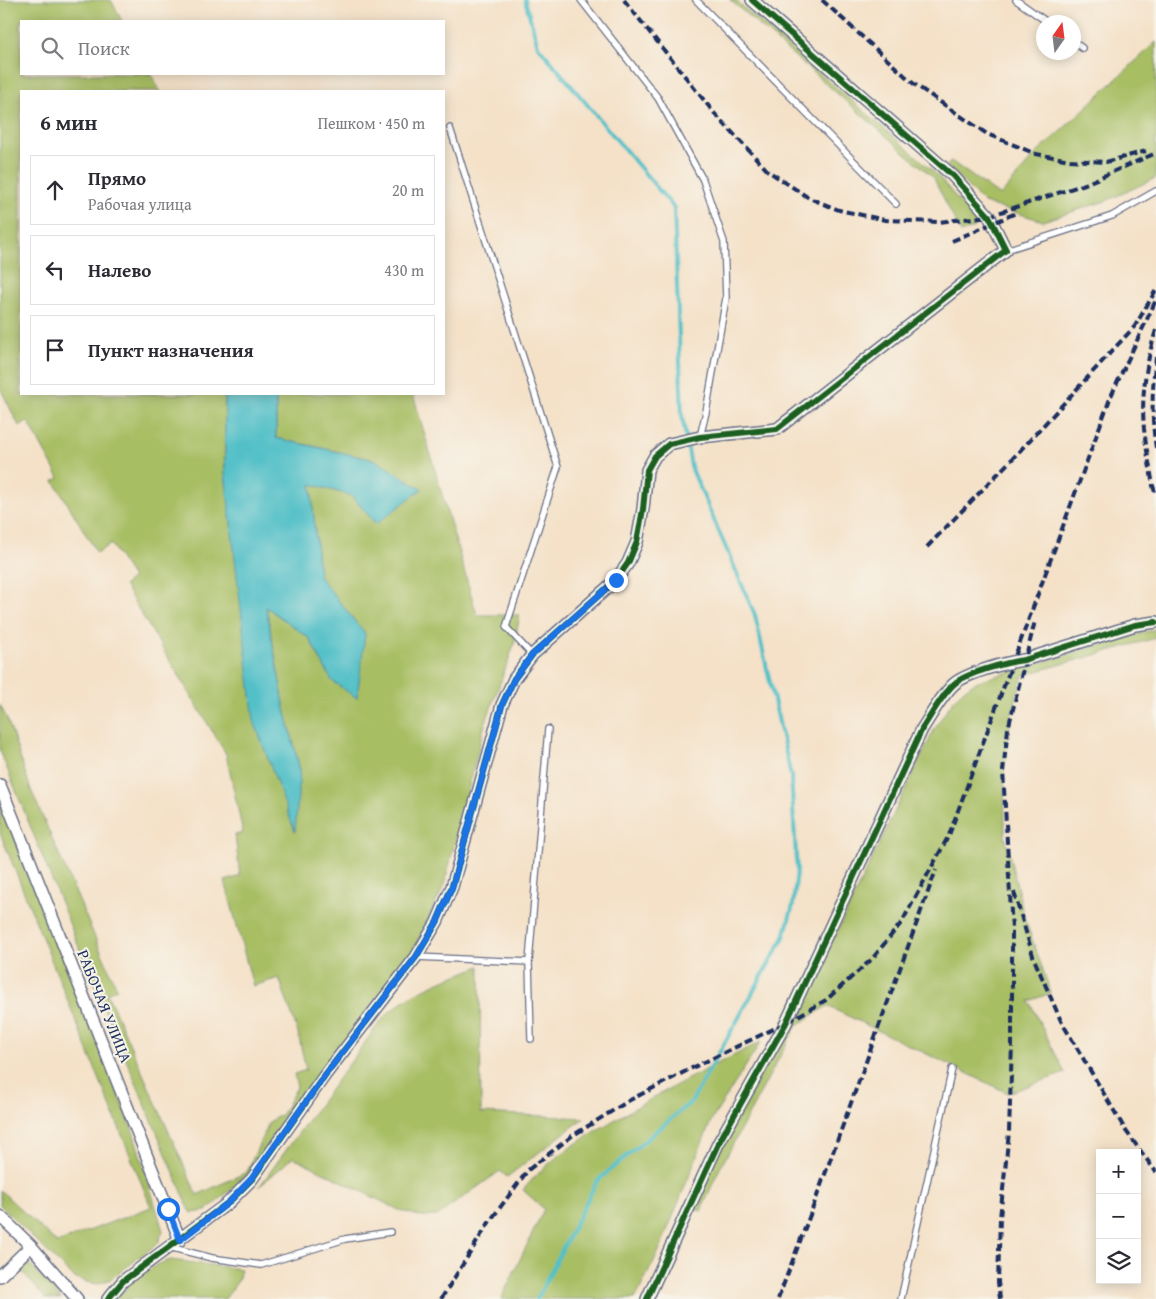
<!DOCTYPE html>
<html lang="ru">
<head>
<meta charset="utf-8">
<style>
  :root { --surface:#fff; --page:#f7f7f7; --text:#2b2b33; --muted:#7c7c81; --line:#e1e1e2 }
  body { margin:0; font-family:"Gentium Book Plus",serif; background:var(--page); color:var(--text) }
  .controls { position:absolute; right:15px; bottom:15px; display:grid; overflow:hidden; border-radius:0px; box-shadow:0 2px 12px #0003 }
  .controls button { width:45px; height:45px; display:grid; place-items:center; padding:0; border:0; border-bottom:1px solid var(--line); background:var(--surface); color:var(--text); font:25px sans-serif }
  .compass { position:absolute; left:1036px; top:15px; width:45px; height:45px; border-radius:50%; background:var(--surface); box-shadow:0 2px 12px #0003; rotate:14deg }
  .stop { position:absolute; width:15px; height:15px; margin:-11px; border:4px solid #1a73e8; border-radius:50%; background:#fff }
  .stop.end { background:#1a73e8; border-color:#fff; box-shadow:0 1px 5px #0008 }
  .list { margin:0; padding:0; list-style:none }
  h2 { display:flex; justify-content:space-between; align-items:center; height:65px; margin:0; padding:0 20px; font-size:21px }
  h2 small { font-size:16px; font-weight:400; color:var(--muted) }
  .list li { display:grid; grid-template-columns:32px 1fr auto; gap:15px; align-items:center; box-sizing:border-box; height:70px; margin:0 10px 10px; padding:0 10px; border:1px solid var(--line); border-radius:0px }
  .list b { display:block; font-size:19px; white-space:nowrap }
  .list p { margin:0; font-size:16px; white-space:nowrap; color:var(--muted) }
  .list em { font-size:16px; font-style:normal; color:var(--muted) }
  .icon { flex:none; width:28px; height:28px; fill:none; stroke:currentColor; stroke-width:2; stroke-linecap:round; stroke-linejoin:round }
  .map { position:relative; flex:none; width:1156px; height:1299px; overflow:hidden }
  .search { position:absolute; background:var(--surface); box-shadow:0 2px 12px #0003; left:20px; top:20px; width:425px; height:55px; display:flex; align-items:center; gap:12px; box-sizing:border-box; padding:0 18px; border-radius:0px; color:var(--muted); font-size:19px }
  .panel { position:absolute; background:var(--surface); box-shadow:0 2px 12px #0003; left:20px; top:90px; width:425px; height:305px; border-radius:0px }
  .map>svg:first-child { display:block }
</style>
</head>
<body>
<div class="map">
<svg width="1156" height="1299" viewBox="0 0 1156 1299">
  <rect width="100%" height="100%" fill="#f7f3e8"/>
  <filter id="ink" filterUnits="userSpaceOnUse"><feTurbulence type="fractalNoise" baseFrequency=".02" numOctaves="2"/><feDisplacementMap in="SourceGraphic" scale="10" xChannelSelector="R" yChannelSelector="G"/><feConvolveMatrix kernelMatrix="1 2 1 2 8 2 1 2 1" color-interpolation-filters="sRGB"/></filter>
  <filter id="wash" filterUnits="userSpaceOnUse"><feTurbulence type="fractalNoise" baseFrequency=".0096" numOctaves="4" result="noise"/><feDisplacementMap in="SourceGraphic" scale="20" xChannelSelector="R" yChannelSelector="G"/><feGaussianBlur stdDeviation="1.12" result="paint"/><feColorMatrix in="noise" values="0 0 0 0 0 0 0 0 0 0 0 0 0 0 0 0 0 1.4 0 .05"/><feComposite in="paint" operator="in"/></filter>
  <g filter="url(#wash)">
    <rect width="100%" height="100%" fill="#f4e1c8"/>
    <path fill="#a7be64" stroke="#617661" d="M0,0h111l11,21h-101v53h130l9,17h-139v303h204v79l75,297 -16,-66 -18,-98 43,32 23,43 33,-47 -46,-58 -8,-92 41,12 24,28 -1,-64 -99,-22v-44h137l64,221h43l-6,30 -30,82 -40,159 -37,76 -154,209 -47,40 -15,2 -105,-248 -86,-214v-46l8,16 23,69 86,198 -10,5 90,202 50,-23 22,-50 13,-8 15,-27 -3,-13 12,-4 -8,-37 -19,-55 -26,8 -28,-105 15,-5 -5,-41 8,-2 -17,-79 -102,-169 9,-7 -22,-34 -14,9 -43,-72 5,-3 -31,-57 -9,5 -19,-38z
      M730,0h5l188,162 16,15 40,48 -18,8 -28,-56z
      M1156,42v136l-50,23 -63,20 -59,-18 -37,-37 4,-5 49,35 36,-42z
      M1156,629v9l-133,37 -12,42 -7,51 1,68 19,80 27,77 -22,8 36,72 -57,20 -181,-87 -31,20 -79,148 -16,37 -7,-3 40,-93 53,-88 34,-62 113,-235c12,-20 23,-39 44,-49z
      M0,802l133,329 30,100 -5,12 -47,36 -13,5 -12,-2 -13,-5 -73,-72v-15l57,53 94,-36 -151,-374z
      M480,966l1,147 103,5 -77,59 -7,-6 -63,45 -15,1 -23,-7 -106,-53 -34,30 118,-161c5,-6 10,-13 16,-17 25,-21 57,-31 87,-43z
      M761,1042l-50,79 -52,130 -24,48h-134l43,-90 -21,-19c25,-31 59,-51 93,-71 47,-28 96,-53 145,-77z
      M171,1260l70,9 -3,12 -13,18h-109c12,-16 34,-34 55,-39z
      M29,1265l2,1 30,33h-15l-26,-30 5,-3z"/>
    <path fill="#52c0c8" stroke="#367893" d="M225,394h51v44l99,22 47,29 -46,35 -24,-28 -41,-12 8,92 46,58 -8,64 -25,-17 -23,-43 -43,-31 18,97 16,66 -5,62 -41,-111 -29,-248z"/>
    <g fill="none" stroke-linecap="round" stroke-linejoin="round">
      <path stroke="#52c0c8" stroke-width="4" d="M525,0l13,46 136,162 8,207 9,52 64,148 36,161 6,95 -4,34 -9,32 -92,164 -95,80 -60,118"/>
    </g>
  </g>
  <g filter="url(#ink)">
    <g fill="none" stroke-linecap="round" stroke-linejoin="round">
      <defs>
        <path id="lane" d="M581,0l77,98 45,82 21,62 2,56 -20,114 -6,25
          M696,0l200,204
          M1016,0l31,22
          M1074,42l8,6
          M450,128l108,339 -52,160 26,28
          M1006,250l106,-34 44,-25
          M416,957l113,5 19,-233
          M529,962l2,77
          M169,1247l43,11 49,7 84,-26 45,-7
          M901,1299l51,-230"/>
        <path id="street" d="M0,785l180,455
          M0,1216l31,30 46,53
          M0,1276l31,-30
          M108,1299l15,-18 105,-78 24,-24 73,-104 91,-118 21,-35 15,-35 50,-182 12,-26 18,-24 84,-75 12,-17 9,-21 6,-33 4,-39 8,-14 14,-12 31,-7 77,-8 229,-179 -17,-34 -36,-40 -201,-176
          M647,1299l71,-155 68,-121 136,-294c10,-15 19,-33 32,-45 12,-11 54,-22 70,-24l111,-35 21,-3"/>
      </defs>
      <use href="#lane" stroke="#676d83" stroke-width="8"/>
      <use href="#street" stroke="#676d83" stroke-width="14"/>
      <use href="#lane" stroke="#fff" stroke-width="5.5"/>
      <use href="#street" stroke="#fff" stroke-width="11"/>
      <path stroke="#1b2f5e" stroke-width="4" stroke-dasharray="8 4" stroke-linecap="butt" d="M624,0l91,114 53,57 41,27 30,12 46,10 54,2 50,-6 96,-32 71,-31
        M822,0l92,84 73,50 49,20 34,6 36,2 40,-11
        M952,241l64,-28
        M1156,330c-10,33 -15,65 -12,99 2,19 6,38 9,57l3,9
        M1156,357c-4,31 -5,60 0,91
        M927,547l89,-92 119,-129 21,-36
        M1014,892l20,67 27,62 65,110 30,41
        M441,1299l49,-78 38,-51 44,-34 58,-36 62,-32 94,-45 40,-23 46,-41 30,-37 47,-87 162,-439 45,-96
        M778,1299l35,-92 123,-337
        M1000,1299l-2,-17 2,-64 9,-86 3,-88v-114l-9,-159 5,-42 27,-108"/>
      <defs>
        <path id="cycleway" d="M108,1299l15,-18 105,-78 24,-24 73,-104 91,-118 21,-35 15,-35 50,-182 12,-26 18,-24 84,-75 12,-17 9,-21 6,-33 4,-39 8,-14 14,-12 31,-7 77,-8 229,-179 -17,-34 -36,-40 -201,-176
          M647,1299l71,-155 68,-121 136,-294c10,-15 19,-33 32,-45 12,-11 54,-22 70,-24l111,-35 21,-3"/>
      </defs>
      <use href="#cycleway" stroke="#f7f3e8" stroke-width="9"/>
      <use href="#cycleway" stroke="#1b5e20" stroke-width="6"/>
    </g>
  </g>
  <g fill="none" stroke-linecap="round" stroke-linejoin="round" filter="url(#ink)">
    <path stroke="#1a73e8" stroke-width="6" d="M168,1209l12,31 48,-37 24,-25 73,-103 91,-118 21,-35 15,-35 50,-182 12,-26 18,-24 84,-75"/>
  </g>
  <g text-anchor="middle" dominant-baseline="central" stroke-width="4" stroke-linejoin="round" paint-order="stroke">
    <g font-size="16" fill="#1b2f5e" stroke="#f7f3e8">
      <text transform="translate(105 1006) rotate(68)">РАБОЧАЯ УЛИЦА</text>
    </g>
  </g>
</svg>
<div class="controls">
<button>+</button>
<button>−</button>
<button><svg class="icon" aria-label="layers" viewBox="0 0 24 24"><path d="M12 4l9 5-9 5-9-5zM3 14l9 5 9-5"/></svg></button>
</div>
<svg class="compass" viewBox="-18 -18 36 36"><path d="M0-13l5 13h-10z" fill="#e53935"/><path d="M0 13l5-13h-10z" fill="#7c7c81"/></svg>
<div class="stop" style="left:168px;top:1209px"></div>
<div class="stop end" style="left:616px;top:580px"></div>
<div class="search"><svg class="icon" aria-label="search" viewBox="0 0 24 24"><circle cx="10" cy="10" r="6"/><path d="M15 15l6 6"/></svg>Поиск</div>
<section class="panel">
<h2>6 мин<small>Пешком · 450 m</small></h2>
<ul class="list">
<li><svg class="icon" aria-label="ahead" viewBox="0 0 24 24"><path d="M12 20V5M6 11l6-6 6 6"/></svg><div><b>Прямо</b><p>Рабочая улица</p></div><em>20 m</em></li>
<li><svg class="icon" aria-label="left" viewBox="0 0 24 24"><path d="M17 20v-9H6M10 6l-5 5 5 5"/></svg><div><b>Налево</b></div><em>430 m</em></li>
<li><svg class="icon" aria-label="arrive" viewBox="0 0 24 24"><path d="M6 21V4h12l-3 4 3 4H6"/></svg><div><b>Пункт назначения</b></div></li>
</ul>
</section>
</div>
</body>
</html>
